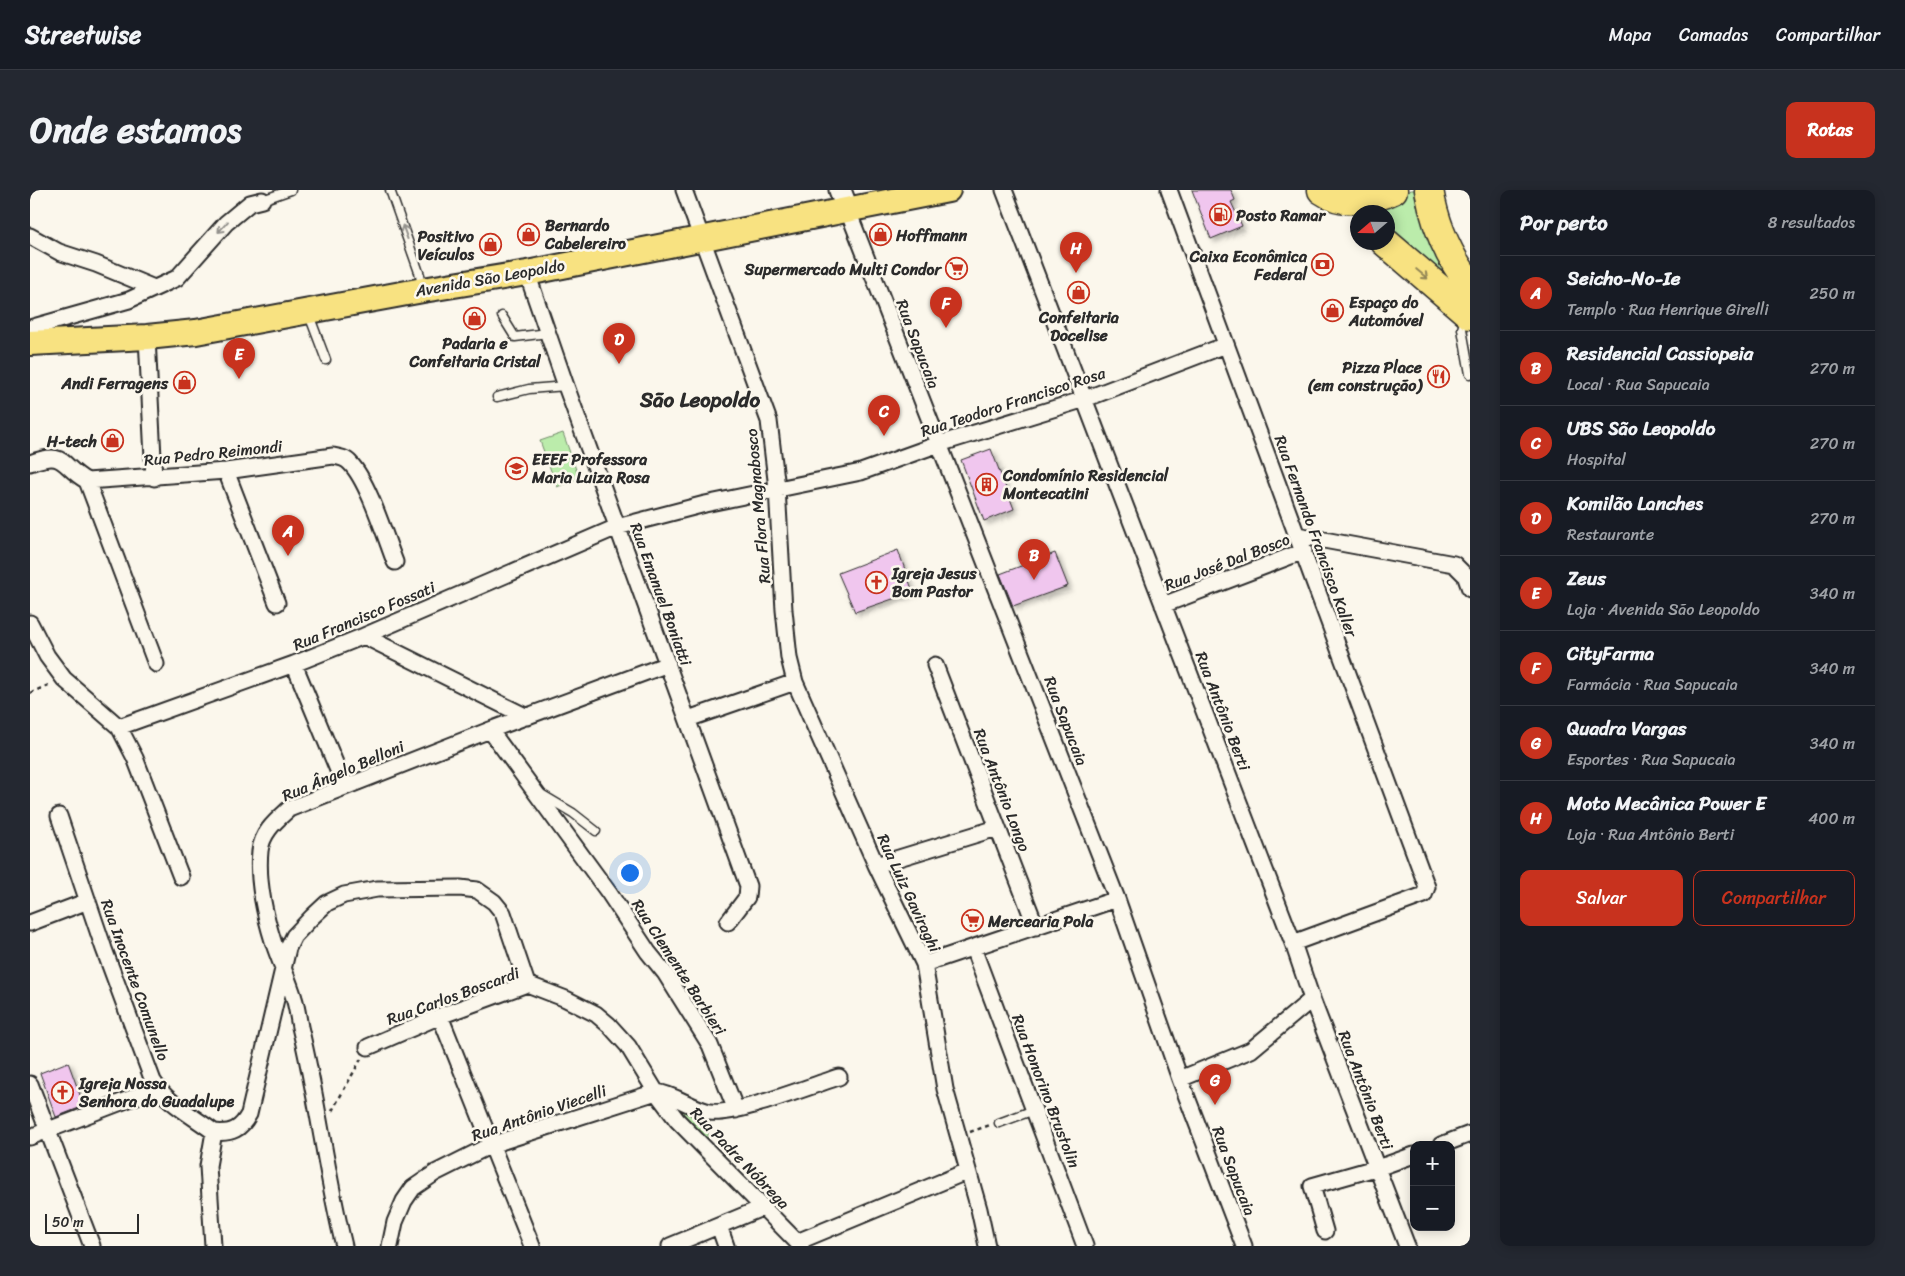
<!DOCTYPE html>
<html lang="pt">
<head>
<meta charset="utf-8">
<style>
  :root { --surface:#171b24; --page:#242831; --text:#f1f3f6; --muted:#9ea1a6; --line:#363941; --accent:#c8321e }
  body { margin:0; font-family:Sriracha,sans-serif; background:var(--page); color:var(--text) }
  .controls { position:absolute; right:15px; bottom:15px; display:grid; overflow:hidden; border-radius:10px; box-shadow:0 2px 12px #0003 }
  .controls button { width:45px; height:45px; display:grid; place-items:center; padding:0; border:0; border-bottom:1px solid var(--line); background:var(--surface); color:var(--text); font:25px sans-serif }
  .compass { position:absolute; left:1320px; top:15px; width:45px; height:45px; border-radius:50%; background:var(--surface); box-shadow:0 2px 12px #0003; rotate:250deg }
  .scale { position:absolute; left:15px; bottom:12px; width:94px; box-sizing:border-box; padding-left:5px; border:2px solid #2b2b2b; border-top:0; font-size:14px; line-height:18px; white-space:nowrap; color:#2b2b2b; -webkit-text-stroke:4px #fbf7ec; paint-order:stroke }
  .you { position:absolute; left:599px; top:682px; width:18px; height:18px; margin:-12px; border:4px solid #fff; border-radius:50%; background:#1a73e8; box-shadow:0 0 0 8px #1a73e833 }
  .badge { display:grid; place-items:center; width:32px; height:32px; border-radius:50%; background:var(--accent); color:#fff; font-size:16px; font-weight:700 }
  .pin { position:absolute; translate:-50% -41px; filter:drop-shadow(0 1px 2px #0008) }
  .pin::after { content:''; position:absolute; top:26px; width:18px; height:15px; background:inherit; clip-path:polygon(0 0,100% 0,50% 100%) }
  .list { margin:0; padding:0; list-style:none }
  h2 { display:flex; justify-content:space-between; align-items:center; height:65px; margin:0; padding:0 20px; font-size:21px }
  h2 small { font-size:16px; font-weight:400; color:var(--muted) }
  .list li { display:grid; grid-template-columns:32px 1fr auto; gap:15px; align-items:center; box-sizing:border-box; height:75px; padding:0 20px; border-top:1px solid var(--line) }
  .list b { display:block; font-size:19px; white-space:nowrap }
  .list p { margin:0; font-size:16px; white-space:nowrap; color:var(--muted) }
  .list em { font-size:16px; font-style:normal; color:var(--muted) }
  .actions { display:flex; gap:10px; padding:15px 20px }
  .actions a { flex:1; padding:11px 0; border:1px solid var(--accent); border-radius:10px; text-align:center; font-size:18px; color:var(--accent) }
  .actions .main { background:var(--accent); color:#fff }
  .map { position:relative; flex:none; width:1440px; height:1056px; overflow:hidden; border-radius:10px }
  header { display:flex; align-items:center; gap:30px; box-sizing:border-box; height:70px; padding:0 25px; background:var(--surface); border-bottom:1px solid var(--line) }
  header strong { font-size:24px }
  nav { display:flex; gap:28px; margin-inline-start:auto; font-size:18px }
  .intro { display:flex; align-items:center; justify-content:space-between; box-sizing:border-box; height:120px; padding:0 30px }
  h1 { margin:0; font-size:35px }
  .button { padding:12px 22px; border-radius:10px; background:var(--accent); color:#fff; font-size:18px; font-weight:700 }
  main { display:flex; gap:30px; padding:0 30px }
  aside { flex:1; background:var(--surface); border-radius:10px; box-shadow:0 2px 12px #0003 }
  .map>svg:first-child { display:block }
</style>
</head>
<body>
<header>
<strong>Streetwise</strong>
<nav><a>Mapa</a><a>Camadas</a><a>Compartilhar</a></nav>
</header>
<div class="intro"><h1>Onde estamos</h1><a class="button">Rotas</a></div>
<main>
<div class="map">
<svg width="1440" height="1056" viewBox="0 0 1440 1056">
  <defs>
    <filter id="shadow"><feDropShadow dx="3.5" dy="3.5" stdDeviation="2.5" flood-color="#0004"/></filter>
  </defs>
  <rect width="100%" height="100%" fill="#fbf7ec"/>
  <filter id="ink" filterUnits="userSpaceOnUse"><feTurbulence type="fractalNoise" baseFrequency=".02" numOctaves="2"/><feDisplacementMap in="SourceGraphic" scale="10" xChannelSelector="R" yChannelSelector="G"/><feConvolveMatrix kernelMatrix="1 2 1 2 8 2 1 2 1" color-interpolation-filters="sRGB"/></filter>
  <g filter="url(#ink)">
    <path fill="#bbecab" stroke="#738c6b" d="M1380,0h10l50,106 -82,-61v-23h-27l40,-14z
      M533,243l16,45 -22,9 -17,-46z
      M637,912l42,18 -1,21 -32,-27z"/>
    <path fill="#f0c6ee" stroke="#2b2b2b" filter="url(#shadow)" d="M1162,0h39l4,10 -4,2 11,24 -31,13z
      M961,259l23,60 -30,12 -23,-61z
      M868,360l15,42 -58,20 -17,-39z
      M1025,363l13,33 -55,20 -13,-32z
      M38,872l16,44 -28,11 -16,-44z"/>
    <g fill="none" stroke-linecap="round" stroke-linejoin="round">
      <defs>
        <path id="lane" d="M360,0l30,85 2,12
          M232,10l29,-10
          M279,125l17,45
          M472,126l13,21 33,-4
          M1435,128l-3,11 8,45
          M467,207l32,-8 37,-3
          M511,604l32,19 23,18
          M969,933l35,-13"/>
        <path id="street" d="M654,0l85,231 8,67 7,122 5,48 6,24 81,183 48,99 21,125 34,120 8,37
          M974,0l289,753 19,56 95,247
          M1139,0l258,697 -3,8 -131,48
          M818,21l269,688 63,180 64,167
          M0,46l29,16 37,12 58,24
          M497,83l39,113 182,500 -1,11 -19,25
          M0,138l99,-28 48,-22 49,-55 24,-20 12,-3
          M117,147l7,141
          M0,273c37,-13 29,2 57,18
          M196,281l51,132
          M57,291l139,-10 107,-15c6,1 13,2 17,7 18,18 35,73 45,99
          M57,291l69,183
          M1267,345l157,29 11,11 5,14
          M1133,415l141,-54
          M0,433l17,33 17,23 55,48 16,31 46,119
          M334,446l163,81
          M264,474l51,123
          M905,475l101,262
          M658,529l107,-37
          M89,537l175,-63 70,-28 253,-109 88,-23 156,-32 78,-28 146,-45 141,-54
          M460,540l119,163 39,59 17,21 45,72 26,65
          M29,626l45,133 49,132c14,22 40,35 61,51
          M846,675l121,-37
          M0,733l50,-19
          M943,758l112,298
          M894,774l193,-65
          M410,826l92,230
          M338,857l72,-31 87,-32 39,15 30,15 13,11 19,21 28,46 21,28 124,126
          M1150,889l71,-29 61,-51
          M0,894l62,162
          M0,947l128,-49
          M1411,955l29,-11
          M689,1036l7,20
          M1295,1041l-13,-45 74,-21 28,-10
          M767,1052l171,-71
          M183,1056l-5,-80 6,-34c18,2 27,-3 35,-18l39,-166 6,-12 18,-19 15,-14 17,-8 33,-6 83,-1 17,2 17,12 9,11 24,71
          M314,1056c-18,-72 -26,-146 -44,-219 -2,-10 -3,-20 -6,-29 -6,-20 -15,-38 -21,-57 -9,-29 -16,-60 -13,-90 2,-19 16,-30 29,-42l201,-79 178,-66
          M360,1056l5,-24 9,-21 9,-13 22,-15 56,-28 165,-53c20,3 35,16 54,20 25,4 102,-27 129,-35
          M640,1056l94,-39"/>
        <path id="secondary" d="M810,0l8,21"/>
        <path id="primary" d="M0,153l117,-6 49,-5 227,-42 104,-17 421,-83"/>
        <path id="highway" d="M1292,0c21,15 49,11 71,0
          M1399,0c6,35 19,66 41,94
          M1355,52l85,73"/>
      </defs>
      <use href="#lane" stroke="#2b2b2b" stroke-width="11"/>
      <use href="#street" stroke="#2b2b2b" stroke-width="19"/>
      <use href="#secondary" stroke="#2b2b2b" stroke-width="25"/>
      <use href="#primary" stroke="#2b2b2b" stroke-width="28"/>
      <use href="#highway" stroke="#2b2b2b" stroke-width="31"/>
      <path stroke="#2b2b2b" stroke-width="2.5" stroke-dasharray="4 4" stroke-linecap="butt" d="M0,503l21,-9
        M302,921l29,-52
        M940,942l20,-7"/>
      <use href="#lane" stroke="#fbf7ec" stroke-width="8"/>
      <use href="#street" stroke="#fbf7ec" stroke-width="15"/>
      <use href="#secondary" stroke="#fbf7ec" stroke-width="21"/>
      <use href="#primary" stroke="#f8e281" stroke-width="24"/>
      <use href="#highway" stroke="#f8e281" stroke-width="28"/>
    </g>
    <defs><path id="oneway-shaft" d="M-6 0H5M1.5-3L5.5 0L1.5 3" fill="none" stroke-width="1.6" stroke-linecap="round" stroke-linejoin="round" transform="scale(1.25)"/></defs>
    <g stroke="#93918c">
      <use href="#oneway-shaft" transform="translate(193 37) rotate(132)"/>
      <use href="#oneway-shaft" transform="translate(375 42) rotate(-110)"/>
    </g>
    <use stroke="#928656" href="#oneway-shaft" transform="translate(1392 84) rotate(40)"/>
  </g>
  <defs>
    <symbol id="fuel-ring" viewBox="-11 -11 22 22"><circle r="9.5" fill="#fbf7ec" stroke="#c8321e" stroke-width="1.5"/><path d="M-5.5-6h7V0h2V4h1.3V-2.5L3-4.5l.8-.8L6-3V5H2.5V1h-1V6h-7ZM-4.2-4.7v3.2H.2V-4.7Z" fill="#c8321e"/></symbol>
    <symbol id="shop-ring" viewBox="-11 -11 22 22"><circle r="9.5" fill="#fbf7ec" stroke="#c8321e" stroke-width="1.5"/><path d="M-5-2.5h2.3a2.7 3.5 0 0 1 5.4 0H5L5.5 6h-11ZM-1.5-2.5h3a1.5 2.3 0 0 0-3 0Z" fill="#c8321e"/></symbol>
    <symbol id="bank-ring" viewBox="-11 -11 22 22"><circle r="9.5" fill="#fbf7ec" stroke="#c8321e" stroke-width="1.5"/><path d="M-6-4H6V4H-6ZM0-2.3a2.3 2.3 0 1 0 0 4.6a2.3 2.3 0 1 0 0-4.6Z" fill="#c8321e"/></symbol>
    <symbol id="supermarket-ring" viewBox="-11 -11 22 22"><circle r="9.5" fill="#fbf7ec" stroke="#c8321e" stroke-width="1.5"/><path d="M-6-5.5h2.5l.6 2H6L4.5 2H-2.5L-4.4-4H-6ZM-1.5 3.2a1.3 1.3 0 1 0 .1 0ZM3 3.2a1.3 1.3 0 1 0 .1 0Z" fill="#c8321e"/></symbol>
    <symbol id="restaurant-ring" viewBox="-11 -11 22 22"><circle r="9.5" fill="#fbf7ec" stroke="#c8321e" stroke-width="1.5"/><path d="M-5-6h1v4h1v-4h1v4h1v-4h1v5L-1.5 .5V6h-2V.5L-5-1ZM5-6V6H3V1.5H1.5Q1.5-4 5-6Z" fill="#c8321e"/></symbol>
    <symbol id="school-ring" viewBox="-11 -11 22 22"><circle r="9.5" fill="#fbf7ec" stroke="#c8321e" stroke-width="1.5"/><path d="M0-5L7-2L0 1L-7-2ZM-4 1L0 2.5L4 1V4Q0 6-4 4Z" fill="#c8321e"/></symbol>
    <symbol id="building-ring" viewBox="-11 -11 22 22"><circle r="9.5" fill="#fbf7ec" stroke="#c8321e" stroke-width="1.5"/><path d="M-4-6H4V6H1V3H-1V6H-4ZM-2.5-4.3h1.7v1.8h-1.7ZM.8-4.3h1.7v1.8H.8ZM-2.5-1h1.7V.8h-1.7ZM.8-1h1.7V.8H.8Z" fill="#c8321e"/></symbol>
    <symbol id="church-ring" viewBox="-11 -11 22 22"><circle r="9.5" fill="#fbf7ec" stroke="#c8321e" stroke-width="1.5"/><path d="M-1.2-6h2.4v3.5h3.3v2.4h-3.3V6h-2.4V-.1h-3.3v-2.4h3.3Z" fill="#c8321e"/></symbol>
  </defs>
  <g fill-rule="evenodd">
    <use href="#fuel-ring" x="1178" y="12" width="25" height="25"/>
    <use href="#shop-ring" x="486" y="32" width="25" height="25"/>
    <use href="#shop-ring" x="838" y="32" width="25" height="25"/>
    <use href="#shop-ring" x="448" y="42" width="25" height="25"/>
    <use href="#bank-ring" x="1280" y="62" width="25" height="25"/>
    <use href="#supermarket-ring" x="914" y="66" width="25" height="25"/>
    <use href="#shop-ring" x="1036" y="90" width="25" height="25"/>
    <use href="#shop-ring" x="1290" y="108" width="25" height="25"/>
    <use href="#shop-ring" x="432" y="116" width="25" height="25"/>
    <use href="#restaurant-ring" x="1396" y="174" width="25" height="25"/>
    <use href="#shop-ring" x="142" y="180" width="25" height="25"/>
    <use href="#shop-ring" x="70" y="238" width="25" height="25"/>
    <use href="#school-ring" x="474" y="266" width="25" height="25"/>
    <use href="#building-ring" x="944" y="282" width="25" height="25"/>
    <use href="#church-ring" x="834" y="380" width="25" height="25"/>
    <use href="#supermarket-ring" x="930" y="718" width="25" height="25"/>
    <use href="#church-ring" x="20" y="890" width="25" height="25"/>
  </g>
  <g text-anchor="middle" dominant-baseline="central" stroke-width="5" stroke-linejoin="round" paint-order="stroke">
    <g font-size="16" font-weight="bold" fill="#2b2b2b" stroke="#fbf7ec" text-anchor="start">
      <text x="1206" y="25">Posto Ramar</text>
      <text x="515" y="35">Bernardo<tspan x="515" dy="18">Cabelereiro</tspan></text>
      <text x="866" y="45">Hoffmann</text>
      <text x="444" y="46" text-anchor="end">Positivo<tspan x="444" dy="18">Veículos</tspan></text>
      <text x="1277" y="66" text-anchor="end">Caixa Econômica<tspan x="1277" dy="18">Federal</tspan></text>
      <text x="911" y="79" text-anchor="end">Supermercado Multi Condor</text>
      <text x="1319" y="112">Espaço do<tspan x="1319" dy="18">Automóvel</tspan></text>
      <text x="1049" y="127" text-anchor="middle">Confeitaria<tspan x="1049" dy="18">Docelise</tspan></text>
      <text x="445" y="153" text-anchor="middle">Padaria e<tspan x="445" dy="18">Confeitaria Cristal</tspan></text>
      <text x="1392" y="177" text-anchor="end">Pizza Place<tspan x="1392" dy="18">(em construção)</tspan></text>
      <text x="138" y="193" text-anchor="end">Andi Ferragens</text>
      <text x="67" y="251" text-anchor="end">H-tech</text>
      <text x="502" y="269">EEEF Professora<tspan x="502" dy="18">Maria Luiza Rosa</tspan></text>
      <text x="973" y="285">Condomínio Residencial<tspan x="973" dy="18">Montecatini</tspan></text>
      <text x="862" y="383">Igreja Jesus<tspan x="862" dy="18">Bom Pastor</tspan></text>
      <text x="958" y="731">Mercearia Pola</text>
      <text x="49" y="893">Igreja Nossa<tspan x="49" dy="18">Senhora do Guadalupe</tspan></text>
    </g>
    <g font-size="16" fill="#2b2b2b" stroke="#fbf7ec">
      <text transform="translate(460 88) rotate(-10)">Avenida São Leopoldo</text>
      <text transform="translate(888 154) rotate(69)">Rua Sapucaia</text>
      <text transform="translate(983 212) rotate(-18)">Rua Teodoro Francisco Rosa</text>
      <text transform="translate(183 263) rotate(-6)">Rua Pedro Reimondi</text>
      <text transform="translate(728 316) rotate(-95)">Rua Flora Magnabosco</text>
      <text transform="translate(1286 346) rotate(70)">Rua Fernando Francisco Kaller</text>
      <text transform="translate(1197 372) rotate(-21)">Rua José Dal Bosco</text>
      <text transform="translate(631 404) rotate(70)">Rua Emanuel Boniatti</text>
      <text transform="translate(334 426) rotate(-23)">Rua Francisco Fossati</text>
      <text transform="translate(1193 521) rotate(69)">Rua Antônio Berti</text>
      <text transform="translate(1036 531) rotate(69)">Rua Sapucaia</text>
      <text transform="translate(313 581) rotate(-23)">Rua Ângelo Belloni</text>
      <text transform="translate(972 600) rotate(69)">Rua Antônio Longo</text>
      <text transform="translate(879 703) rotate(65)">Rua Luiz Gaviraghi</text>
      <text transform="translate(649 777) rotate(57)">Rua Clemente Barbieri</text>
      <text transform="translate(105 790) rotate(70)">Rua Inocente Comunello</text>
      <text transform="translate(423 806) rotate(-20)">Rua Carlos Boscardi</text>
      <text transform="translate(1336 900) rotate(69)">Rua Antônio Berti</text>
      <text transform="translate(1016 901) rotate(69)">Rua Honorino Brustolin</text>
      <text transform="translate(509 923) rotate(-19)">Rua Antônio Viecelli</text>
      <text transform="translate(710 968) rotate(46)">Rua Padre Nóbrega</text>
      <text transform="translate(1204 981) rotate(69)">Rua Sapucaia</text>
    </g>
    <g font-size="21" font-weight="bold" fill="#2b2b2b" stroke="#fbf7ec">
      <text x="670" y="210">São Leopoldo</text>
    </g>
  </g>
</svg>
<div class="controls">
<button>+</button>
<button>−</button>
</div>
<svg class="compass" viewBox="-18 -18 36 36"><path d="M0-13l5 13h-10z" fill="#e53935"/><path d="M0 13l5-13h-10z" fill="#9ea1a6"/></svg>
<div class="scale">50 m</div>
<div class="you"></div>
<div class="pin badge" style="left:258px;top:366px">A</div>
<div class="pin badge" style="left:1004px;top:390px">B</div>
<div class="pin badge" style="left:854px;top:246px">C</div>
<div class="pin badge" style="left:589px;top:174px">D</div>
<div class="pin badge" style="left:209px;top:189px">E</div>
<div class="pin badge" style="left:916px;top:138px">F</div>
<div class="pin badge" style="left:1185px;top:915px">G</div>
<div class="pin badge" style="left:1046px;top:83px">H</div>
</div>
<aside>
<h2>Por perto<small>8 resultados</small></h2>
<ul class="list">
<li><span class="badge">A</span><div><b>Seicho-No-Ie</b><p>Templo · Rua Henrique Girelli</p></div><em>250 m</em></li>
<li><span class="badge">B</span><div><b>Residencial Cassiopeia</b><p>Local · Rua Sapucaia</p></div><em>270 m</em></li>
<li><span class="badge">C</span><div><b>UBS São Leopoldo</b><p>Hospital</p></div><em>270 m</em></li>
<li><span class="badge">D</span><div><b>Komilão Lanches</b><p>Restaurante</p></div><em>270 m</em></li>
<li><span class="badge">E</span><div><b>Zeus</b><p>Loja · Avenida São Leopoldo</p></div><em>340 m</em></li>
<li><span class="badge">F</span><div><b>CityFarma</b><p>Farmácia · Rua Sapucaia</p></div><em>340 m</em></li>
<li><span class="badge">G</span><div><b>Quadra Vargas</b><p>Esportes · Rua Sapucaia</p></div><em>340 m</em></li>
<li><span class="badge">H</span><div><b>Moto Mecânica Power E</b><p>Loja · Rua Antônio Berti</p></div><em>400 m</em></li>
</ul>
<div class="actions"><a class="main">Salvar</a><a>Compartilhar</a></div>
</aside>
</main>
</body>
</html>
